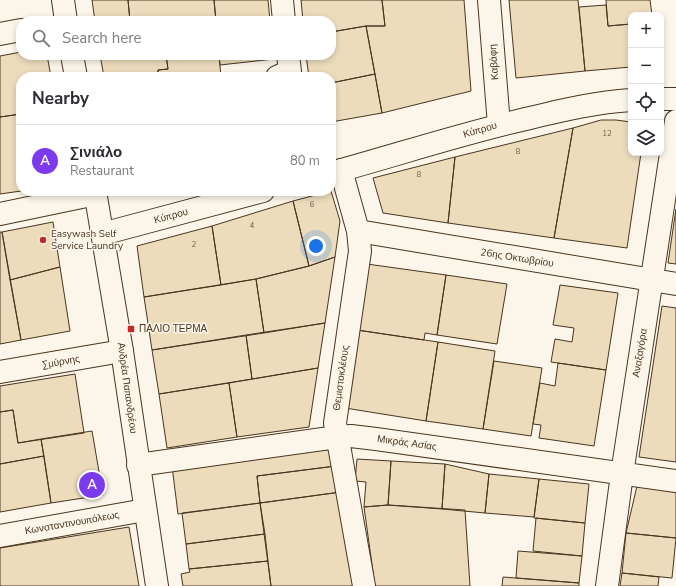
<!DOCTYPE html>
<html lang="en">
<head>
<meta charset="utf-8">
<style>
  :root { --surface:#fff; --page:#f7f7f7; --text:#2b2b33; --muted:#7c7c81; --line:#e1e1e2; --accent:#7c3aed }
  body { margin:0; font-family:"Nunito Sans",sans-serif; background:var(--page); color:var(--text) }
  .controls { position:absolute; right:12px; top:12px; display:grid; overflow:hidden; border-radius:8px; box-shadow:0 2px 6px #0003 }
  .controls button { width:36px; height:36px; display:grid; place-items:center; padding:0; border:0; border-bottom:1px solid var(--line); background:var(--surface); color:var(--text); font:20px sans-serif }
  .you { position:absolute; left:316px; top:246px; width:14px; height:14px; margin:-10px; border:3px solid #fff; border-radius:50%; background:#1a73e8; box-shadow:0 0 0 6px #1a73e833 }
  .badge { display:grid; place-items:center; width:26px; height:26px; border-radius:50%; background:var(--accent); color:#fff; font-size:13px; font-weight:700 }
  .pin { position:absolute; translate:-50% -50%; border:2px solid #fff; box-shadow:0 1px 4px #0006 }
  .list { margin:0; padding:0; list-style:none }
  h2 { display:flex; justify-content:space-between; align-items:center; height:52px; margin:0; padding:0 16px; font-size:17px }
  h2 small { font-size:13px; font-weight:400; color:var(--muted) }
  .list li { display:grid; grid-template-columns:26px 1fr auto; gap:12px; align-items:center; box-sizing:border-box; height:72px; padding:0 16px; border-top:1px solid var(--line) }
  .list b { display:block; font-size:15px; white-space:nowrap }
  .list p { margin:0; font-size:13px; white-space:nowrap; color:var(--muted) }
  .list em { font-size:13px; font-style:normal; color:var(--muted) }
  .icon { flex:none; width:22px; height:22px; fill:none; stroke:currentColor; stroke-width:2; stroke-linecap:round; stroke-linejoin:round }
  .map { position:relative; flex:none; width:676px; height:586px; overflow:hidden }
  .search { position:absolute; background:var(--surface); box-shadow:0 2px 6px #0003; left:16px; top:16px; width:320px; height:44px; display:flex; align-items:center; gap:10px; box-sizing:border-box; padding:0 14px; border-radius:16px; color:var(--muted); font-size:15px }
  .panel { position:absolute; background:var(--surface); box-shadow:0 2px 6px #0003; left:16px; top:72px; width:320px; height:124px; border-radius:16px }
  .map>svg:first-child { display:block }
</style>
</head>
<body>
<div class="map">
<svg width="676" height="586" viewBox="0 0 676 586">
  <rect width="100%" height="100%" fill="#fbf6e9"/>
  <path fill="#ecdcbc" stroke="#4a3520" d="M92,0h36l2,21h-35z
    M128,0h86l2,21h-86z
    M214,0h54l2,21h-54z
    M301,0h81l3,26h-19l-35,6v-11h-28z
    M382,0h82l7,91 -89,22 -16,-87h19z
    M509,0h69l7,71 -69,7z
    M606,0h44l2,15h-21v9l-23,2z
    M606,5l2,21 23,-2v43l-46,4 -6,-64z
    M366,26l9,48 -44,9v-6h-22l-3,-22h25v-23z
    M21,52v3h26l4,22h-30v37l-21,3v-61z
    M100,55h66l2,14 -10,1v7h-54z
    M166,55h53l2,22h-63v-7l10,-1z
    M219,55h55v4l-54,6z
    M375,74l7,39 -51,9v-39z
    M21,114v77l-21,3v-77z
    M601,120h15l15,2v31h10l-14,95 -73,-10 19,-110z
    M573,128l-19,110 -106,-15 7,-66z
    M455,157l-7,66 -65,-10 -10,-35z
    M331,191l9,30 -5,36 -26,9 -16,-65z
    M293,201l16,65 -53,13 -35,6 -9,-59z
    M676,209v55l-8,-1z
    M53,222l7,45 -50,13 -8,-48z
    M212,226l9,59 -77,12 -7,-51z
    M0,232h2l19,108 -21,4z
    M335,257l-10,66 -61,10 -8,-54 53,-13z
    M367,264l79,11 -9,60 -12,-2 -1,7 -67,-10z
    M60,267l10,64 -49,9 -11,-60z
    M446,275l61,9 -10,60 -60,-9z
    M256,279l8,54 -112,17 -8,-53z
    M560,285l58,8 -12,77 -55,-8 4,-23 17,3 2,-14 -21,-3z
    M662,306l14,2v154l-37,-5z
    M325,323l-7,45 -66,11 -6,-44z
    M357,330l81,12 -12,79 -81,-13z
    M246,335l6,44 -93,15 -7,-44z
    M438,342l57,9 -12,78 -57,-8z
    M494,361l48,7 -11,68 -48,-7z
    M558,363l48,7 -12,76 -55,-8 2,-13 -8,-1 7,-41 15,3z
    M318,368l-9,59 -72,10 -8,-54z
    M75,374l9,59 -66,10 -5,-33 -13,2v-26z
    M229,383l8,54 -70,11 -8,-54z
    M13,410l5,33 23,-4 3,17 -44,8v-52z
    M92,431l11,64 -52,8 -10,-64z
    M333,444l3,22 -79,10 3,27 -82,11 -6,-48z
    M44,456l7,47 -51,9v-48z
    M357,459l34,2 -3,44 -24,2 2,-25 -11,-1z
    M391,461l54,3 -3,45 -54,-4z
    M445,464l44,10 -4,39 -43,-4z
    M336,466l5,26 -81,11 -3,-27z
    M489,474l50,5 -5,38 -49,-4z
    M539,479l50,5 -4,39 -51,-5z
    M637,486l39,3v49l-50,-5z
    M341,492l15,94h-85l-11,-83z
    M260,503l5,31 -79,10 -4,-31z
    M388,505l77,5 5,76h-95l-11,-79z
    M536,518l49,5 -3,33 -49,-5z
    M129,527l10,59h-139v-38z
    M626,533l50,5 -4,40 -50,-5z
    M265,534l3,27 -79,8 -3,-25z
    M518,551l64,5 -3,27 -63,-5z
    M268,561l3,25h-88l-2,-12 9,-2 -1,-3z
    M622,573l37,4 -1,9h-38z
    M503,577l76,6v3h-77z"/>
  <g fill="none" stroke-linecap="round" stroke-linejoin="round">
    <defs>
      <path id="street" d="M282,0l2,21
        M489,0l10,125
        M0,34l21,-4
        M277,77l13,-6 -2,-16
        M341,170l17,61 2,20 -25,172 29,163
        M0,214l96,-20
        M358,231l318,53
        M0,372l122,-21
        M138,465l199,-28 14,-1 25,3 300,42
        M0,536l145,-26
        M607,586l15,-112 54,-353"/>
      <path id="secondary" d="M63,0l3,21
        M72,55l4,22
        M661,99h15
        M331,173c66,-18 132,-40 199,-55 33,-8 67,-16 101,-18
        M95,191l27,160 35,235
        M102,234l161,-43"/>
    </defs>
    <use href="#street" stroke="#4a3520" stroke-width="24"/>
    <use href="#secondary" stroke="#4a3520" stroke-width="24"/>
    <use href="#street" stroke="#fbf6e9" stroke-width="22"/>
    <use href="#secondary" stroke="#fbf6e9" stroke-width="22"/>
  </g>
  <g fill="#c62828" stroke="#fbf6e9" stroke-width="1.5">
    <circle cx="43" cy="240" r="4"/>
    <rect x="127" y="325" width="8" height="8" rx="2"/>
  </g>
  <g text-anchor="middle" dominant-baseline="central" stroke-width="3" stroke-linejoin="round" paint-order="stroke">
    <g font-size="8" fill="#725f47">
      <text x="607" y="133">12</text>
      <text x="518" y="151">8</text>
      <text x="419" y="174">8</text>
      <text x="312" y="204">6</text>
      <text x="252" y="225">4</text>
      <text x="194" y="244">2</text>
    </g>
    <g font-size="10" fill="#4a3520" stroke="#fbf6e9">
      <text transform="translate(494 62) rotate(-94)">Καβάφη</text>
      <text transform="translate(480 130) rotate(-16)">Κύπρου</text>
      <text transform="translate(171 216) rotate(-15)">Κύπρου</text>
      <text transform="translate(517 258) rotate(9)">26ης Οκτωβρίου</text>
      <text transform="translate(640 353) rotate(-81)">Αναξαγόρα</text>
      <text transform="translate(61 362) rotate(-10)">Σμύρνης</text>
      <text transform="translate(341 378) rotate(-82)">Θεμιστοκλέους</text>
      <text transform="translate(127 388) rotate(82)">Ανδρέα Παπανδρέου</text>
      <text transform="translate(407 443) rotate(8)">Μικράς Ασίας</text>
      <text transform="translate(72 523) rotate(-10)">Κωνσταντινουπόλεως</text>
    </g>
    <g font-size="10" fill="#4a3520" stroke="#fbf6e9" text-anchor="start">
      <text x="51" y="234">Easywash Self<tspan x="51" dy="12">Service Laundry</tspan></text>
      <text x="139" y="329">ΠΑΛΙΟ ΤΕΡΜΑ</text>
    </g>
  </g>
</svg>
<div class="controls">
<button>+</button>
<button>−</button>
<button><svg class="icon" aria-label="locate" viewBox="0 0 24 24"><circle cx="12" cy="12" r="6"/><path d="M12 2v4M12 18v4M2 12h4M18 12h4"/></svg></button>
<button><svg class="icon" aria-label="layers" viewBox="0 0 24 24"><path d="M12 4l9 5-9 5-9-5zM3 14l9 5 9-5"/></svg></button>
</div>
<div class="you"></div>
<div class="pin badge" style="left:92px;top:485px">A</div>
<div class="search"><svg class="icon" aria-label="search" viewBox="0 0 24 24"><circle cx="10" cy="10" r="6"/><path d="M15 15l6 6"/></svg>Search here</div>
<section class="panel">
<h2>Nearby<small></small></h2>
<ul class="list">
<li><span class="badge">A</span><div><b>Σινιάλο</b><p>Restaurant</p></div><em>80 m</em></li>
</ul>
</section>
</div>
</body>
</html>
